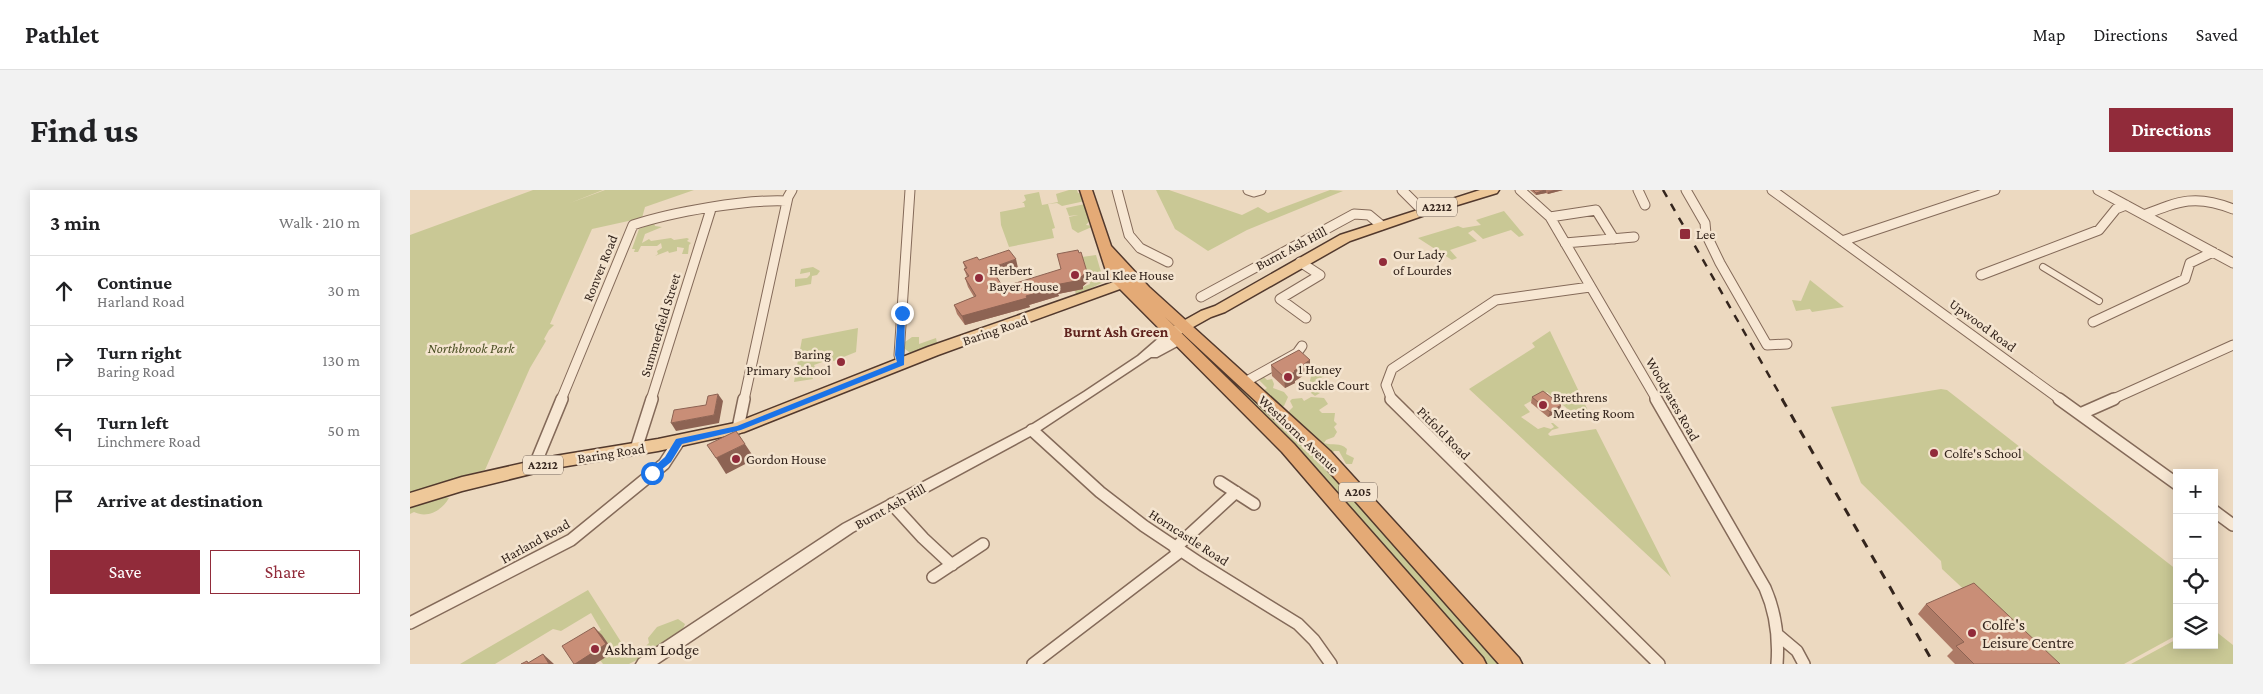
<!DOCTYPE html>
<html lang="en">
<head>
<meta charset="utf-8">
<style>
  :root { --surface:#fff; --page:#f2f2f2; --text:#202124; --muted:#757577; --line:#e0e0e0; --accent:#912b3a }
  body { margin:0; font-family:"Crimson Pro",serif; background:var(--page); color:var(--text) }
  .controls { position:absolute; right:15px; bottom:15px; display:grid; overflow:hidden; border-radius:0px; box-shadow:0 2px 12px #0003 }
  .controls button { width:45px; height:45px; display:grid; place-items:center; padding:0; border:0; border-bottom:1px solid var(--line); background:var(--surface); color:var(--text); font:25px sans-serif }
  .stop { position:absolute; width:15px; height:15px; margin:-11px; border:4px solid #1a73e8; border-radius:50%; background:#fff }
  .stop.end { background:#1a73e8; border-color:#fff; box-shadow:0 1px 5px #0008 }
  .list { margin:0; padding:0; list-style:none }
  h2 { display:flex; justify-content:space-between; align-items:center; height:65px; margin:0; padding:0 20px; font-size:21px }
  h2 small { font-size:16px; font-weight:400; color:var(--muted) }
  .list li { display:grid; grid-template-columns:32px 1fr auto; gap:15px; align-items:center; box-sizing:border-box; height:70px; padding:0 20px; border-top:1px solid var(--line) }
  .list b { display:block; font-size:19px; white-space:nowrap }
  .list p { margin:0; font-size:16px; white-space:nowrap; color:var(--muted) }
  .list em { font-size:16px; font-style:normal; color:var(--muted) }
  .actions { display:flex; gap:10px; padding:15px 20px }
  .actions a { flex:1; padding:11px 0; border:1px solid var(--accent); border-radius:0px; text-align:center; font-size:18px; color:var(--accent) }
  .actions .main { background:var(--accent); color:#fff }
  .icon { flex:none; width:28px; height:28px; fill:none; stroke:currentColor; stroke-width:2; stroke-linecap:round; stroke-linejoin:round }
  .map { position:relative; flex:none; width:1823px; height:474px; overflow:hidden; border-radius:0px }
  header { display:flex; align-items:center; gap:30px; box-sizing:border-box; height:70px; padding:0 25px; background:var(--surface); border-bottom:1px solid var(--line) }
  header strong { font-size:24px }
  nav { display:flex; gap:28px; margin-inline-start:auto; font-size:18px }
  .intro { display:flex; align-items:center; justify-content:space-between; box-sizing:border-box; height:120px; padding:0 30px }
  h1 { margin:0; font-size:35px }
  .button { padding:12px 22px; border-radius:0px; background:var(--accent); color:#fff; font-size:18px; font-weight:700 }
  main { display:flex; gap:30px; padding:0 30px }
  aside { flex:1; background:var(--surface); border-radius:0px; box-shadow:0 2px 12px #0003 }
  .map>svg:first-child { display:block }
</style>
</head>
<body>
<header>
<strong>Pathlet</strong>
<nav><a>Map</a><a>Directions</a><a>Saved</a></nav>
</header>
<div class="intro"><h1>Find us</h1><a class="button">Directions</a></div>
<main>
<aside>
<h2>3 min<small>Walk · 210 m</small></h2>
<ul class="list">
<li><svg class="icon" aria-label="ahead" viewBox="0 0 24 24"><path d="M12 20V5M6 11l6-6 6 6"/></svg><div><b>Continue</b><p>Harland Road</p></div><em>30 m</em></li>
<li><svg class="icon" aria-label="right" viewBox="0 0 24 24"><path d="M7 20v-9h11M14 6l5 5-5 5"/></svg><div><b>Turn right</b><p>Baring Road</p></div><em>130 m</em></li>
<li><svg class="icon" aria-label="left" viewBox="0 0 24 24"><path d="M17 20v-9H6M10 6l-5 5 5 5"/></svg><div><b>Turn left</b><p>Linchmere Road</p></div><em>50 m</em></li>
<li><svg class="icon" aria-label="arrive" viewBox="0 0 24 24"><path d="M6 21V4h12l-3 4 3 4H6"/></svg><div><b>Arrive at destination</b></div></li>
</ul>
<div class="actions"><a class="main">Save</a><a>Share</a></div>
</aside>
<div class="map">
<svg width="1823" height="474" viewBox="0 0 1823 474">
  <rect width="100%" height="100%" fill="#ecd9c0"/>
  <path fill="#c9c895" d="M123,0h70l-33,13 35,-13h89l-49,17 -3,11 -50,11 -42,95 4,1 -5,5 -5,9 2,2 -16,27 -45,102 -27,7 3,1 -51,20v-263z
    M659,0h8l1,3 4,1 3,7 -23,5 -5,-3 -9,1 7,24 -3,1 2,9 -45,9 -8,-22 -1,-13 25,-5 -1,-4h-2l4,-3 -2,-5 15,-3 3,13 16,-3 -2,-8z
    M746,0h13l73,25 16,-8 10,6 62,-23 13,1 -96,39 -39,21 -33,-22z
    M675,14l8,13 -7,8 8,1 -16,7 -6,-4 -3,-12 9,-2 -9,1 -3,-8z
    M1094,21l20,24 -5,2 -8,-7 -28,9 -10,-9 -5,3 9,8 -27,9 7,8 -5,2 -34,-22 40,-12 5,2 18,-3 -5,-5z
    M244,33l1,3 7,1 -17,7 -3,9 7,-4 2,2 20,-3 3,2 13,-2 2,1 -2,2 4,2 -2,2 -1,9h-6l2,-6 -7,-1v4l-8,2 -1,-2 -13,5 3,-2 -1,-3 5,-3 -1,-5 -4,3h-16l-3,6h-4l1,-3h-3l7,-20z
    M686,65l8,27 -28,13 -1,-5 15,-6 -8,-27z
    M403,77l7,4 -3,4 -5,1 -1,8 -16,3v-8l12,-1 3,-3v-3l-10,2 1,-5z
    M1400,90l34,27 -32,5 -2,-3 -14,2 -4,-11 9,1z
    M448,138l-2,24 -25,10 -6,-1 -11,4 3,7 -6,2 2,5 -19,3 8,-43z
    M1140,141l43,90 -24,-11 -22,-18 -23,13 6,7 -9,5 17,12 6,-2 7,2 3,-2 -3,-4h2l6,5 -7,2 -4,4 2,2 46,-7 75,148 -202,-188 66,-42 -3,-4z
    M502,147h7v7l17,-6 1,5 -9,2 -2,4 -13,6 -8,-6v-7z
    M799,163l138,136 155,175h-15l-180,-205 -102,-104z
    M907,178l6,1 1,7 -6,4 5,3 -6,6 3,4 -5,3 -4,-3c-3,-7 -1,-20 6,-25z
    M853,186l4,4 5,-1 2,5 -1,4 11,4 4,5 -4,9 -4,1 -17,-16 4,-3 -9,-9z
    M1531,199l6,1 230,180v65l-53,29h-80l-102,-95 -1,-8 -80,-78 -30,-76z
    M901,207l13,1 4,6 -9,6 3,3h13l-1,8 3,3 -3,3 3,5 -3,5 -8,3 -2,3c9,3 16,-1 23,6l-1,5 8,4 -2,6h-6l-7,-13h-5l-4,5c-8,-11 -18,-21 -27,-31 -4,-4 -10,-5 -14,-9v-5l4,-4 -3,-6 2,-2 10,-1 2,3z
    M32,306l7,2c-7,12 -21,21 -35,14l-4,2v-8l5,1z
    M178,400l42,66 9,-4 10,-9 -1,-5 9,-11 21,-8 7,5 -2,5 -25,20 -29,15h-26l-3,-4 14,-8 -26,-14 13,-8 -10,-17 -30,18 -8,-2 -58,35h-35z
    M1804,440l19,15v19h-102l46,-25v6h37z"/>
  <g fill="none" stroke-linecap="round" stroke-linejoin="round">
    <defs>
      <path id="pedestrian" d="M1633,77l56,34"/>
      <path id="minor-far1" d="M707,0l12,45 11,13 28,14
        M838,0l6,2 7,-2
        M992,0l21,21
        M1110,0l30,27 107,183
        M1228,0l7,15
        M1276,0l19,33 1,11 14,29 47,82 20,-1
        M1362,0l289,210
        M1688,0l135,73
        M1734,25c35,-14 52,-21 89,-6
        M1140,27l46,-7 18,29
        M1432,51l153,-51
        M1155,53l69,-6
        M890,72l20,13 -40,24 26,19
        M1571,85l118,-45 17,-21 10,-4
        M791,107l153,-83 15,1 12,10
        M1683,132l92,-43 5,-16 23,-11
        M491,173l-2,-8 11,-165
        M835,192l52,-29 5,-7
        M151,210l72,-175c39,-13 113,-26 154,-24
        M241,210l60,-191
        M334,210l44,-203 4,-7
        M982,210l-6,-15 6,-16 104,-69 94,-13
        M1701,210l122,-55"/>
      <path id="minor" d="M981,209l268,265
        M1246,209l109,189c11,25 14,49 12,76
        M1649,209l118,85
        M1670,224l34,-15
        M328,238l6,-29
        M622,240l68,62 44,34 57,38 97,60 16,16 17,24
        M226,259l16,-50
        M124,277l28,-68
        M810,292l34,22
        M482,314l31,34 29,27
        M1804,321l19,14
        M765,358l61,-56
        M523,387l50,-33
        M0,433l161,-83 93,-76 15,-23
        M1368,445l19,16 7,13
        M623,474l148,-113"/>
      <path id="tertiary" d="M762,139l6,4 -5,6 6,-3 4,1 2,3 -2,3 -26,14h-6l-115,76 -183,99 -196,132h-21l3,-5 204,-135 185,-97 56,-35 54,-36 30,-26z"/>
      <path id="primary" d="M1070,0h19l-2,3 -69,21 -78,27 -125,71 -14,5 -34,19h-10l-2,-3 2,-3 34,-19 14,-5 125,-71z
        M725,87l5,1 2,3 -2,3 -9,1 -193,70 -194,77 -86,19 -103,17 -93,23 -52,16v-14l52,-16 93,-21 103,-17 77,-16 193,-76 197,-69z"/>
      <path id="trunk" d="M670,0h12l19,56 38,41 181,164 189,207 3,6h-23l-181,-205 -153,-142 129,127 189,214 3,6h-22l-182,-212 -174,-175z"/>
    </defs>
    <use href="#pedestrian" stroke="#846a59" stroke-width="8"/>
    <use href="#minor-far1" stroke="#846a59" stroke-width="11"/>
    <use href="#minor" stroke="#846a59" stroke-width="14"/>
    <use href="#tertiary" stroke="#846a59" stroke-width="3"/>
    <use href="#primary" stroke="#52392d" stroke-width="3"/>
    <use href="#trunk" stroke="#52392d" stroke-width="3"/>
    <use href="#pedestrian" stroke="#f7e7d3" stroke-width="6"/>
    <use href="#minor-far1" stroke="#f7e7d3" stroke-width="9"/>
    <use href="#minor" stroke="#f7e7d3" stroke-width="11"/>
    <use href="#tertiary" fill="#f7e7d3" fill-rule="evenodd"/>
    <use href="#primary" fill="#eec899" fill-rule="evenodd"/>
    <use href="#trunk" fill="#e4aa76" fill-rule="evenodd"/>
    <path stroke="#34251d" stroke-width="2.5" stroke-dasharray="8 8" stroke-linecap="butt" d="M1253,0l120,210"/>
    <path stroke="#34251d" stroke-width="3" stroke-dasharray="9 9" stroke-linecap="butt" d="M1372,209l152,265"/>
  </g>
  <path fill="#ad7a66" d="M1120,0h33l-15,4 -2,-1 -10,2z
    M569,70l39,8 -22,8 7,11 84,-15 2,9 -6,5v3l-25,5 1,2 -30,9 1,2 -65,18 -8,-11 -3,-9 20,-8 -6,-10 -3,-9 2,-1 -3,-8 1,-1 -2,-6z
    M900,170v11l-15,10v2l-10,5 -13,-12 -1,-11z
    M1122,207l28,14 -12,6 -17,-14z
    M1516,414l134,60h-105l-8,-8 6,-6 -35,-36z"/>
  <path fill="#8d6353" d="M1136,0v3l-10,2v-2z
    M1144,0h9l-15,4v-2z
    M606,69l2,9 -24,9 -3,-9z
    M677,82l2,9 -6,5v3l-25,5 1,2 -30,9 1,2 -65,18 -3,-9 64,-20 29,-11 26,-8z
    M900,170v11l-15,10v2l-10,5 -1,-11z
    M308,204l5,7 -4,22 -43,8 -5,-8 43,-8z
    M1151,215l-1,6 -12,6 2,-5z
    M335,254l10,15 -29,15 -10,-16z
    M184,437l8,8 12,17 -19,12h-20z
    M133,464l11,10h-5z"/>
  <path fill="#c98e77" stroke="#8d6353" d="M1123,0h12l-9,3z
    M599,60l7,9 -25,9 12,19 58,-18 -4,-15 21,-4 1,3 2,-1 6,20 -6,5v3l-26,5 2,2 -31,9 1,2 -65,18 -8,-11 22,-9 -11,-18 4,-2 -5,-7 3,-1 -4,-6 14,-5 2,3z
    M889,160l11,10 -16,11 1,1 -11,5 -13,-12z
    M1133,201l18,14 -11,7 -18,-15z
    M308,204l-4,21 -43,8 3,-13 32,-5 2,-9z
    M326,241l9,13 -29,14 -9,-13z
    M1564,393l86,81h-86l-18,-18 8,-4 -38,-38z
    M184,437l12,17 -31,20h-1l-12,-18z
    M133,464l6,10h-28l6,-3 1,2z"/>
  <path fill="#1a73e8" d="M492,120l3,3 -1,52 -163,65 -59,14 -11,18 -16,13h-6v-4l16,-14 11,-18 61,-13 160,-64 -2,-7 3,-42z"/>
  <g fill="#912b3a" stroke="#f4e4cf" stroke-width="2">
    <rect x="1269" y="38" width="12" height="12" rx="2.5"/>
    <circle cx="973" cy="72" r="5"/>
    <circle cx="665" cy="85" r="5"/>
    <circle cx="569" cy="88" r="5"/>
    <circle cx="431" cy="172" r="5"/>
    <circle cx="878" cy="187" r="5"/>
    <circle cx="1133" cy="215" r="5"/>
    <circle cx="1524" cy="263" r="5"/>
    <circle cx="326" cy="269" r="5"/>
    <circle cx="1562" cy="443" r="5"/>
    <circle cx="185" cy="459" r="5"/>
  </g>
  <g text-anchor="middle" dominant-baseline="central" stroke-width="5" stroke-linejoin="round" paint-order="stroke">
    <g fill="#f4e4cf" stroke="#6e5e52" stroke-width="1">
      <rect x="1007" y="7.5" width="40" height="19" rx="4"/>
      <rect x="113" y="265.5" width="40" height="19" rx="4"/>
      <rect x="929" y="292.5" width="38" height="19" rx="4"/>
    </g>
    <g font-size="12" font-weight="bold" fill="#34251d">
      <text x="1027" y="17">A2212</text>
      <text x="133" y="275">A2212</text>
      <text x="948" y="302">A205</text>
    </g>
    <g font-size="14" fill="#34251d" stroke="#f4e4cf" text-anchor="start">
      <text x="1286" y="44">Lee</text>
      <text x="983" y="64">Our Lady<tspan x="983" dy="16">of Lourdes</tspan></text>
      <text x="579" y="80">Herbert<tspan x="579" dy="16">Bayer House</tspan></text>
      <text x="675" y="85">Paul Klee House</text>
      <text x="421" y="164" text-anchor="end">Baring<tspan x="421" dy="16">Primary School</tspan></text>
      <text x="888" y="179">1 Honey<tspan x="888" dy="16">Suckle Court</tspan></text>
      <text x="1143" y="207">Brethrens<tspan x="1143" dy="16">Meeting Room</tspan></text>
      <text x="1534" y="263">Colfe's School</text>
      <text x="336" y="269">Gordon House</text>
    </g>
    <g font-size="14" fill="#34251d" stroke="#f4e4cf">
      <text transform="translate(881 58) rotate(-28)">Burnt Ash Hill</text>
      <text transform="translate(190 78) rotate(-68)">Ronver Road</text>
      <text transform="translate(250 135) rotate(-73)">Summerfield Street</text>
      <text transform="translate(1573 135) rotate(36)">Upwood Road</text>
      <text transform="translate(585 140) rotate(-19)">Baring Road</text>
      <text transform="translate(1263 209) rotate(60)">Woodyates Road</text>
      <text transform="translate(1034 243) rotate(45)">Pitfold Road</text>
      <text transform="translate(889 244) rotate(44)">Westhorne Avenue</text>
      <text transform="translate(201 263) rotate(-9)">Baring Road</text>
      <text transform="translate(480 316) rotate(-29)">Burnt Ash Hill</text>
      <text transform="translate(779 347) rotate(33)">Horncastle Road</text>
      <text transform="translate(125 351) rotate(-29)">Harland Road</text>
    </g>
    <g font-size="14" font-style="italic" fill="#4b5024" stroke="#f4e4cf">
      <text x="61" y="158">Northbrook Park</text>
    </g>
    <g font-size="15" font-weight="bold" fill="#5f231e" stroke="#f4e4cf">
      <text x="706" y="142">Burnt Ash Green</text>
    </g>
    <g font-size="16" fill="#34251d" stroke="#f4e4cf" text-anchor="start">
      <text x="1572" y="434">Colfe's<tspan x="1572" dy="18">Leisure Centre</tspan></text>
      <text x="195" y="459">Askham Lodge</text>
    </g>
  </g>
</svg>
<div class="controls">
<button>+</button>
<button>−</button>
<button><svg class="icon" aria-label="locate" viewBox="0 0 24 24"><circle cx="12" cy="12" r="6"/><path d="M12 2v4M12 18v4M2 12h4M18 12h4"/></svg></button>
<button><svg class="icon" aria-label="layers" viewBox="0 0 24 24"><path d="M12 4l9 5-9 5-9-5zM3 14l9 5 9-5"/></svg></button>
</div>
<div class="stop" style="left:242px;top:283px"></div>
<div class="stop end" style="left:492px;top:123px"></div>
</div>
</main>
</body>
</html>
